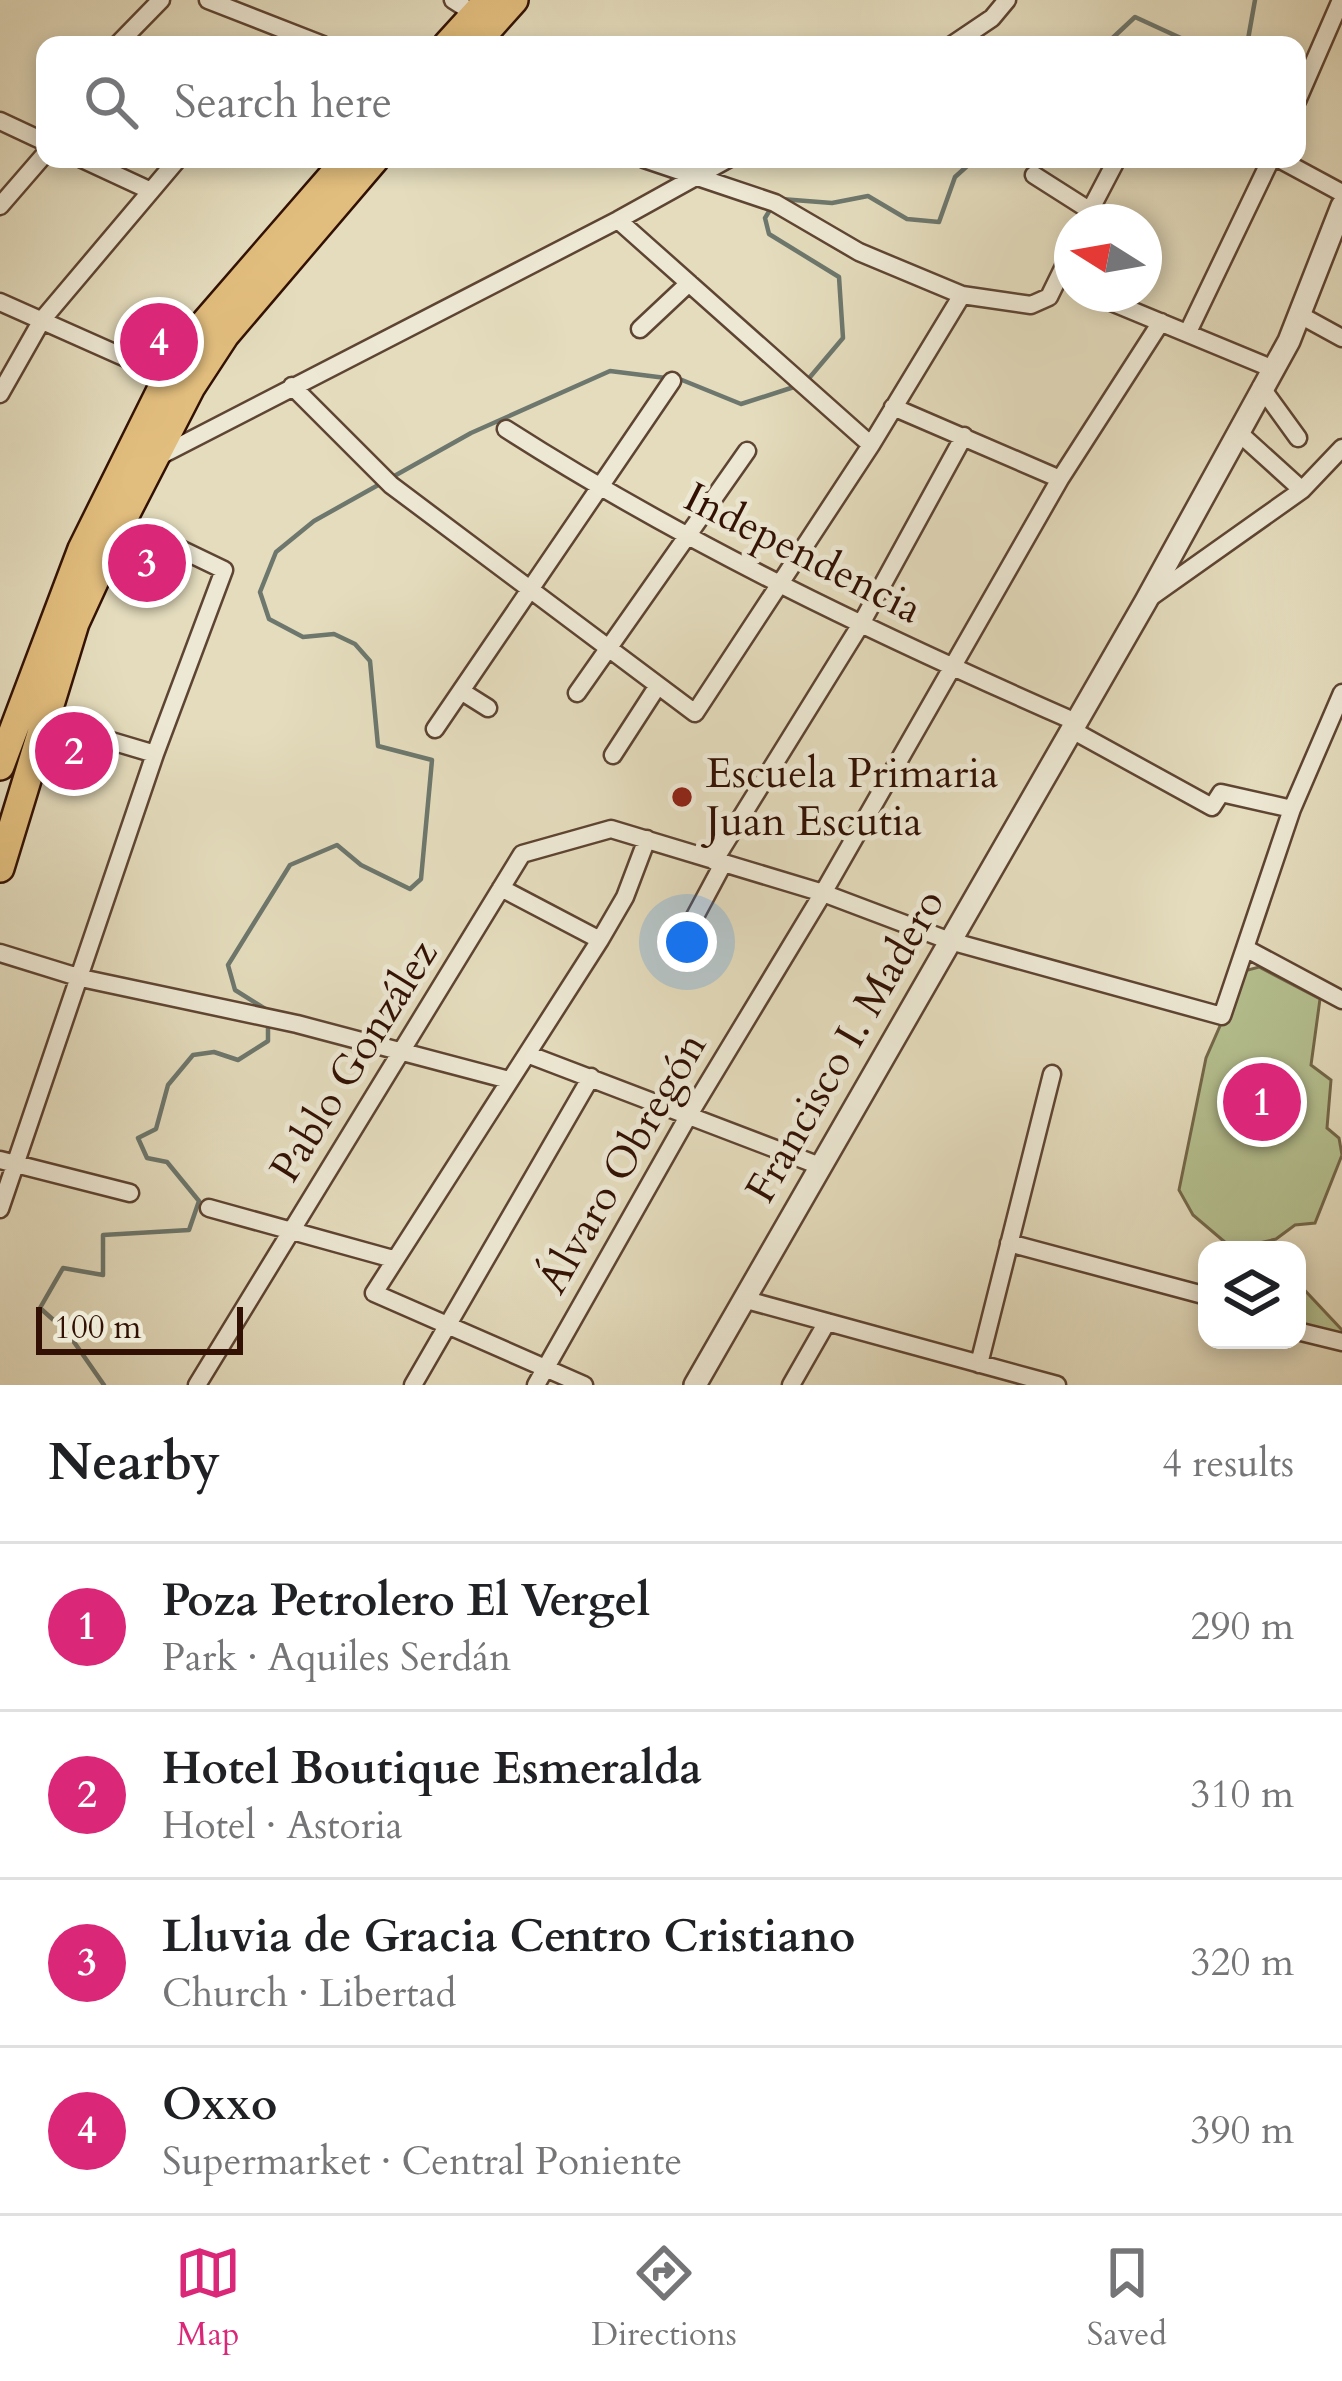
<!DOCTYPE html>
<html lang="en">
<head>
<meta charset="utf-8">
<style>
  :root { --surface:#fff; --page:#f6f6f6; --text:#202124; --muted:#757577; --line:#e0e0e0; --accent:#db2777 }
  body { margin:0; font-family:Cardo,serif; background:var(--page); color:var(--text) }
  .controls { position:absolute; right:36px; bottom:36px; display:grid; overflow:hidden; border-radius:24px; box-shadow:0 6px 18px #0003 }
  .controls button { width:108px; height:108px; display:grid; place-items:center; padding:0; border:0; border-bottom:3px solid var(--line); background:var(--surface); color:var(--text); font:60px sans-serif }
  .compass { position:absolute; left:1054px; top:204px; width:108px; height:108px; border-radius:50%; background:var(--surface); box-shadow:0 6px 18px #0003; rotate:281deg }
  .scale { position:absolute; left:36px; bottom:30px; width:207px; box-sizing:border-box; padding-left:12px; border:6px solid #321104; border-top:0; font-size:33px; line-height:42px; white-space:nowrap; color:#321104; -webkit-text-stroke:9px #ede8d4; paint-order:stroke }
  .you { position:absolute; left:687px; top:942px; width:42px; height:42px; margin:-30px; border:9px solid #fff; border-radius:50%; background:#1a73e8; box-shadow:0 0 0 18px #1a73e833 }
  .badge { display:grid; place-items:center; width:78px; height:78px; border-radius:50%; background:var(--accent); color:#fff; font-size:39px; font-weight:700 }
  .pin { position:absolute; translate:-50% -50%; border:6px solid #fff; box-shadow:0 3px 12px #0006 }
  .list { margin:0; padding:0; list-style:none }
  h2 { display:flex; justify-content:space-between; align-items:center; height:156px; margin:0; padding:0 48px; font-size:51px }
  h2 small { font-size:39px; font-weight:400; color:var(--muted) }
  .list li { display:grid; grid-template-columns:78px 1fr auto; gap:36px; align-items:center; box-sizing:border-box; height:168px; padding:0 48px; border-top:3px solid var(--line) }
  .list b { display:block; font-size:45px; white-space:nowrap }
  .list p { margin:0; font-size:39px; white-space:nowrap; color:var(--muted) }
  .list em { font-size:39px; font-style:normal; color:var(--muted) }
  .icon { flex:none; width:66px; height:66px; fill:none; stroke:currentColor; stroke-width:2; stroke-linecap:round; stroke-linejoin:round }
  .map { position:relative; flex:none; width:1342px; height:1385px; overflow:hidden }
  .search { position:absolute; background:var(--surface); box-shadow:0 6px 18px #0003; left:36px; right:36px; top:36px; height:132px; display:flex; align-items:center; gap:30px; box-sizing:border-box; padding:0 42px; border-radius:24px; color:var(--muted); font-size:45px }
  .sheet { height:828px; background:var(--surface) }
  nav { display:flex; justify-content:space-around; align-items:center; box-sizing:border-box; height:168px; border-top:3px solid var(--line); background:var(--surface); font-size:33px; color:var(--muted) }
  nav a { display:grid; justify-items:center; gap:6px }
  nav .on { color:var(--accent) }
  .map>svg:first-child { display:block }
</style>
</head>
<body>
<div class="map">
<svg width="1342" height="1385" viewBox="0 0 1342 1385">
  <rect width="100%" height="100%" fill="#e4dcbd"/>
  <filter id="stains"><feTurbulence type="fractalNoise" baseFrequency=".00167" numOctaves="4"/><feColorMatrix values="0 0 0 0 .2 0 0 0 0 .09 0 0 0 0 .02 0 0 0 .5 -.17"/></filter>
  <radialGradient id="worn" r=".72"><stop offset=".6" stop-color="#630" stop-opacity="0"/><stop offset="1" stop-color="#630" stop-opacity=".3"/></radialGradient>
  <path fill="#b5c090" stroke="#74684a" stroke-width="3" d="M1259,967l61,32 -9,66 20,15 -4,48 12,10 3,17 -27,68 -20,2 -19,14 -43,10 -40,-34 -14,-25 27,-132 38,-87z
    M1297,1282l45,48v8l-45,-15z"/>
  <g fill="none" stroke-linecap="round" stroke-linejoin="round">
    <path stroke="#6d776d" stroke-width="4.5" d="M1105,45l30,-28 61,28
      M1247,45l8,-45
      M781,199l51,4 36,-7 39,23 32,3 16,-45 20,-18
      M773,205l-8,13 4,16 70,43 4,61 -38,45
      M267,1010l-32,-20 -7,-25 62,-100 47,-20 24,20 49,24 11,-10 11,-119 -54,-14 -8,-85 -15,-17 -21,-10 -31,3 -34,-18 -9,-27 16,-40 38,-31 157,-88 139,-62 72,9 59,24 53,-17
      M104,1385l-37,-53 -27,-24 23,-40 40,7v-40l86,-5 10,-29 -32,-39 -20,-4 -9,-20 18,-9 12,-44 25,-30 21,-3 24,8 30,-19v-20"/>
    <defs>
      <path id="minor" d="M208,0l115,45
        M453,0l30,19
        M117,45l44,-45
        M952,45l40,-27 15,-18
        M1297,101l44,-101
        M0,121l45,21
        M82,159l69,32
        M644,159l131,44 84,49 103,43 69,10 18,-8 23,-47
        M1279,159l63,34
        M1034,175l55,35
        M0,206l45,-52
        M618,220l253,225
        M1084,222l33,-63
        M1092,294l179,74
        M0,302l173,77
        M1300,315l42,23
        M640,329l49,-46
        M1188,332l83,-173
        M292,386l99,99 304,228 176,-268 91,-150
        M1261,387l37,51
        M0,394l42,-74 136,-161
        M893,407l167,72
        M506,429c181,116 374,207 570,293
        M1238,432l64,58
        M154,459l464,-239 110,-61
        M1151,597l151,-107 40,-42
        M461,691l27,17
        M577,693l170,-242
        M44,721l111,33
        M435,729l237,-348
        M1072,730l140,77 9,-14 71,16
        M613,755l44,-68
        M714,861l147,-237 103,-188
        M501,888l99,52
        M684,937l39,-73
        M1245,948l97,52
        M0,953l81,25 216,46 212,56
        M527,1054l293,112
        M0,1160l130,33
        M209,1208l184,51
        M0,1209l155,-455 69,-184 -102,-49
        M1009,1243l198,53
        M743,1299l314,86
        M1297,1331l45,11
        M979,1364l73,-290
        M197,1385l325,-531 89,-25 212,64 127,48 272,75 70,-207 50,-116
        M413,1385l178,-308
        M536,1385l154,-272 133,-220 237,-414 101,-157
        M584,1385l-210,-92 226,-353 25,-43 22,-58
        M791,1385l36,-63"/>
      <path id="tertiary" d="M695,1385l451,-784 143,-260 53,-135"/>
      <path id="primary" d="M447,45l41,-45
        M474,45l40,-45
        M0,766l82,-217 86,-173 35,-51 144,-166
        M0,868l75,-245 47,-102 69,-134 34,-52 150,-176"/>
    </defs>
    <use href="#minor" stroke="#5e4432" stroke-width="21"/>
    <use href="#tertiary" stroke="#5e4432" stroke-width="26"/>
    <use href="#primary" stroke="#321104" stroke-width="32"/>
    <use href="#minor" stroke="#ede8d4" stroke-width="16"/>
    <use href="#tertiary" stroke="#ede8d4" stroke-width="21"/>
    <use href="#primary" stroke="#e2be7e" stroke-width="27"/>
  </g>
  <circle fill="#8f2418" stroke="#ede8d4" stroke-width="4.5" cx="682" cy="797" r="12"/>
  <g text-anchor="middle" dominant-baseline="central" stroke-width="10" stroke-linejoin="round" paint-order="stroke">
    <g font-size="42" fill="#321104" stroke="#ede8d4">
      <text transform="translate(803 553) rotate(27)">Independencia</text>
      <text transform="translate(845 1046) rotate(-60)">Francisco I. Madero</text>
      <text transform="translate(354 1061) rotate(-58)">Pablo González</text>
      <text transform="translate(622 1163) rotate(-60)">Álvaro Obregón</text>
    </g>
    <g font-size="42" fill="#321104" stroke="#ede8d4" text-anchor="start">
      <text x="706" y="773">Escuela Primaria<tspan x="706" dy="48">Juan Escutia</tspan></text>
    </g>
  </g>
  <rect width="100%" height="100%" filter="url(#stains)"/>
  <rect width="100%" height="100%" fill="url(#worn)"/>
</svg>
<div class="controls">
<button><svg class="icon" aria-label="layers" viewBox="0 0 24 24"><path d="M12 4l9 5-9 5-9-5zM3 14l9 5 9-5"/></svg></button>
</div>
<svg class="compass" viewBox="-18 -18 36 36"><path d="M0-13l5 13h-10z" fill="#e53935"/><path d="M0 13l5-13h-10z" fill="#757577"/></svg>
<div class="scale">100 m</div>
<div class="you"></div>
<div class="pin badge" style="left:1262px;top:1102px">1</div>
<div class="pin badge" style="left:74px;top:751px">2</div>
<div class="pin badge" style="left:147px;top:563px">3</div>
<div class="pin badge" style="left:159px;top:342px">4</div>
<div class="search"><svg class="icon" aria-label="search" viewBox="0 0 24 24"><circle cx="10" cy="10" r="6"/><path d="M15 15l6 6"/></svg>Search here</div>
</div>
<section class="sheet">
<h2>Nearby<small>4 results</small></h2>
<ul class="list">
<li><span class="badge">1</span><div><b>Poza Petrolero El Vergel</b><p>Park · Aquiles Serdán</p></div><em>290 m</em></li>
<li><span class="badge">2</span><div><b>Hotel Boutique Esmeralda</b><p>Hotel · Astoria</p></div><em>310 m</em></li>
<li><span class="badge">3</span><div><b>Lluvia de Gracia Centro Cristiano</b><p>Church · Libertad</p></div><em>320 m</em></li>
<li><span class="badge">4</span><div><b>Oxxo</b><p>Supermarket · Central Poniente</p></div><em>390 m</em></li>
</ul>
</section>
<nav>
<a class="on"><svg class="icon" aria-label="map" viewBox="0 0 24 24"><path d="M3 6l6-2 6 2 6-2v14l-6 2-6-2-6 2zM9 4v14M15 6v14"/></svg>Map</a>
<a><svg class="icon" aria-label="directions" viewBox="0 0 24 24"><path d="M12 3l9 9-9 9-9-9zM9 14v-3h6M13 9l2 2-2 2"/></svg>Directions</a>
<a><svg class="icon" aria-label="saved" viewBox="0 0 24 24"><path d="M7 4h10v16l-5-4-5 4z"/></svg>Saved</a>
</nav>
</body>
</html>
